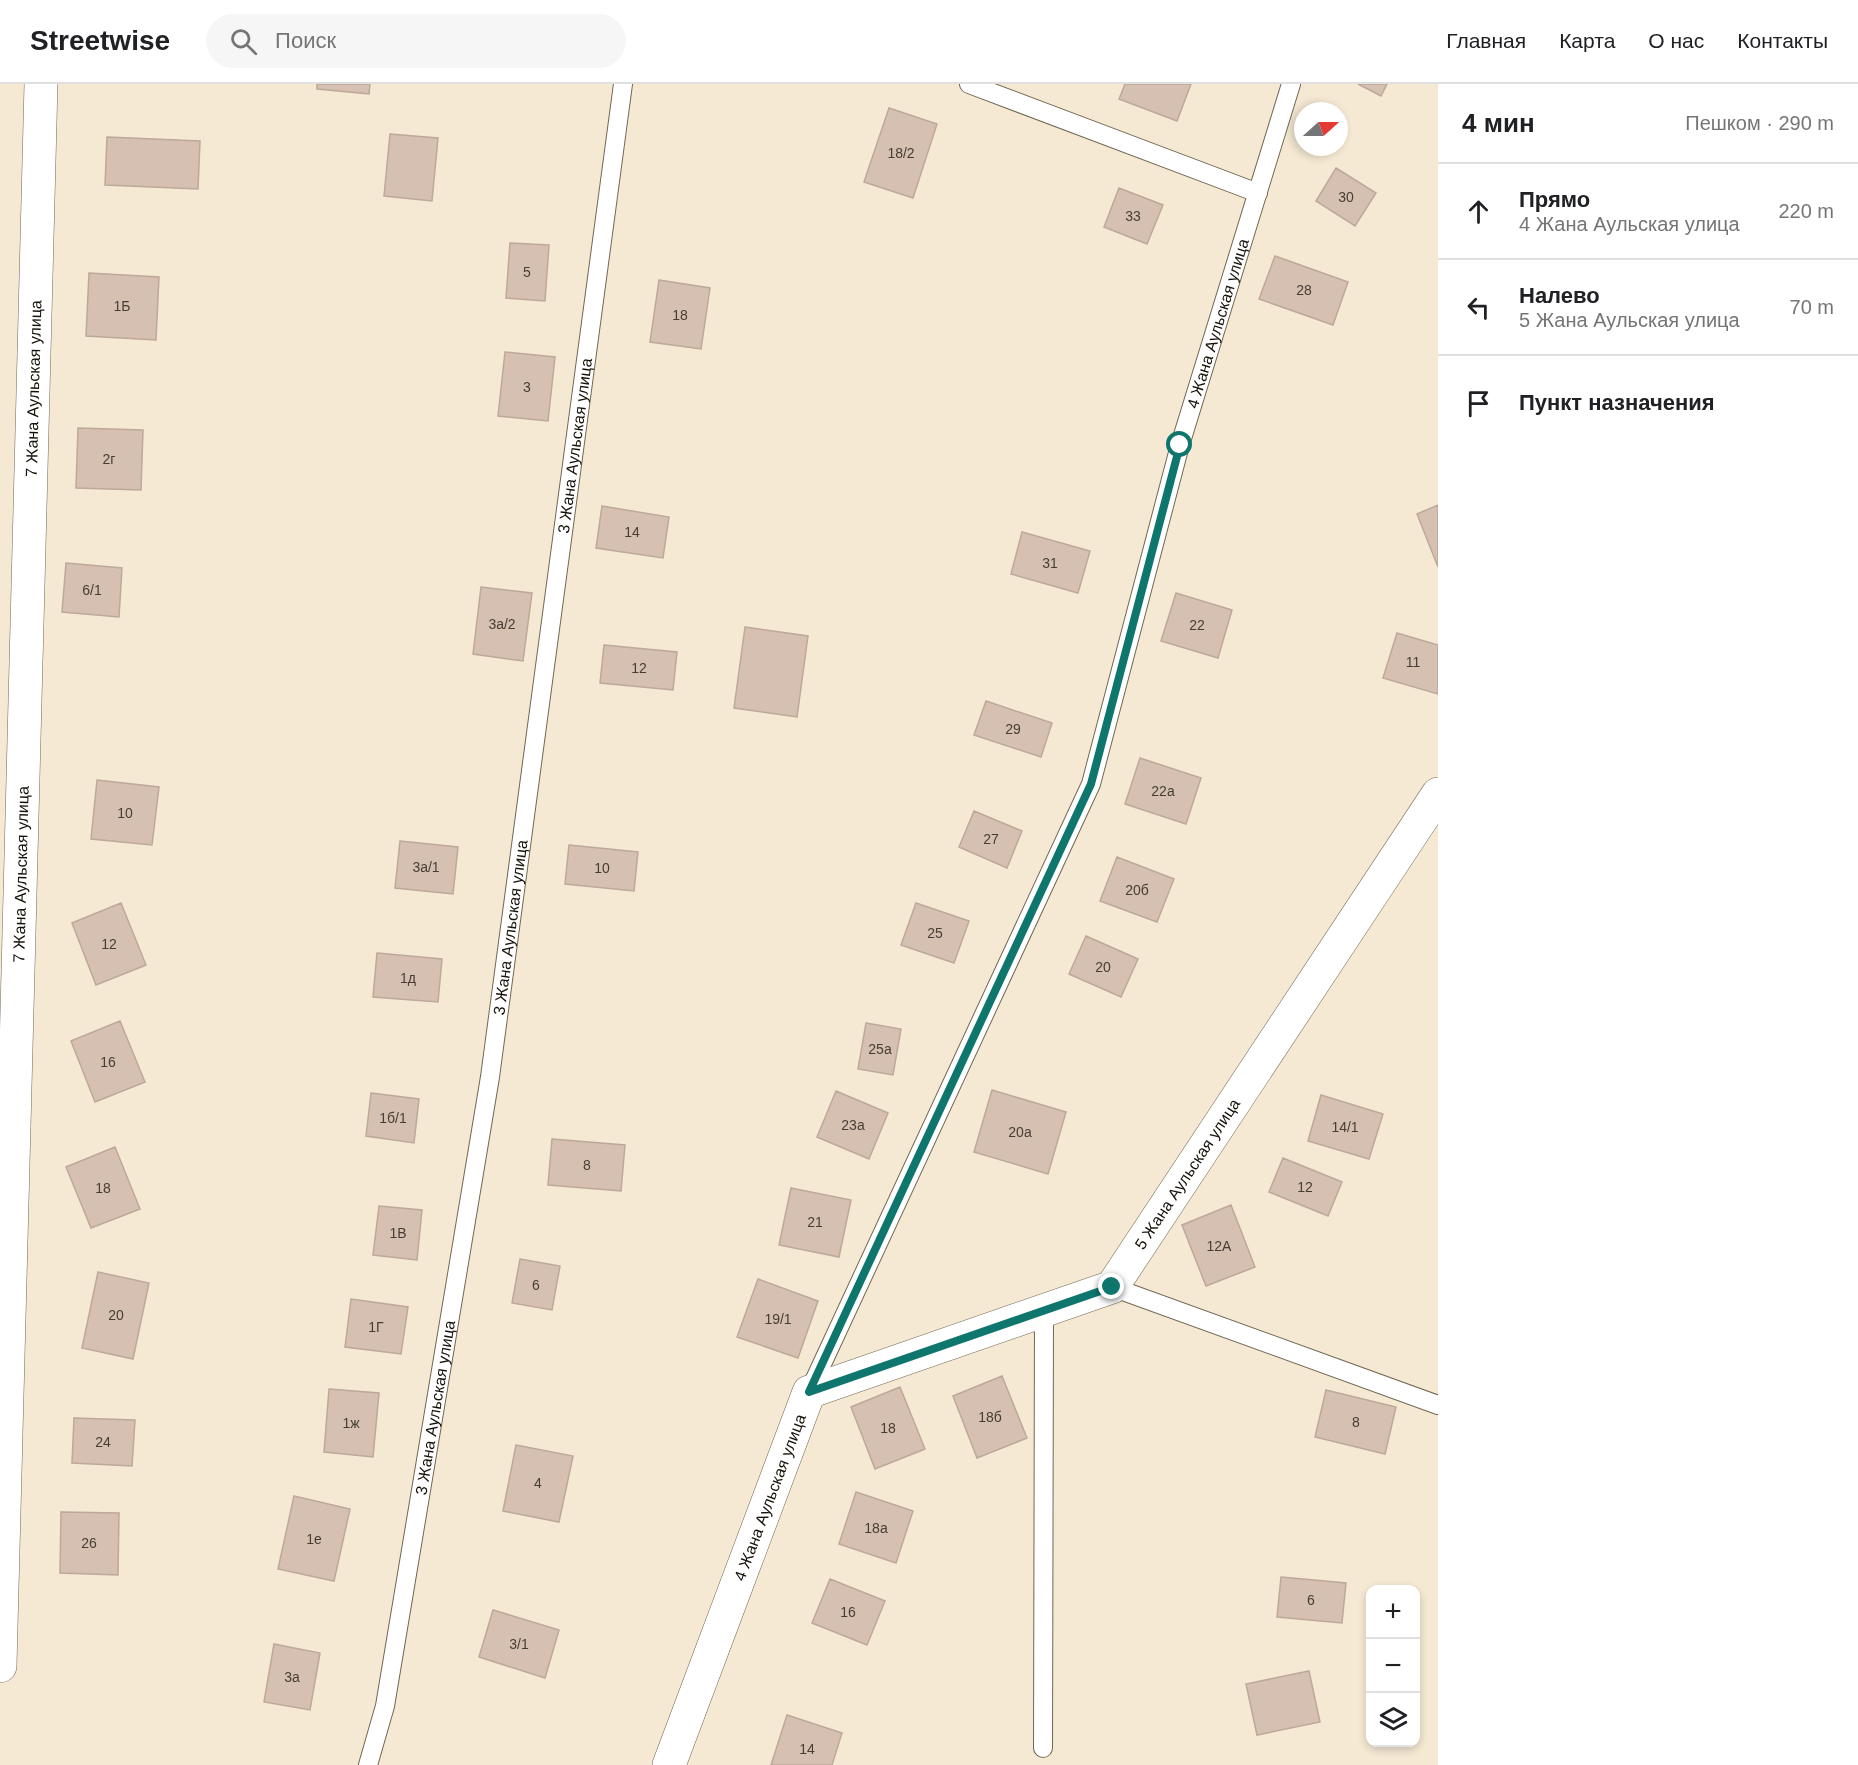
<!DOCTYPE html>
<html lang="ru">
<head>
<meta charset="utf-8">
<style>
  :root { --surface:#fff; --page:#f6f6f6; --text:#202124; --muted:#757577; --line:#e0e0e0 }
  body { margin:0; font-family:Helvetica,sans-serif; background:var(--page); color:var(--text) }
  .controls { position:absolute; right:18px; bottom:18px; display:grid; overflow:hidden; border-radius:12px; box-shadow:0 3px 9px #0003 }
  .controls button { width:54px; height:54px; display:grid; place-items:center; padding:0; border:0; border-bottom:2px solid var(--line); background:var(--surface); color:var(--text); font:30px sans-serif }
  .compass { position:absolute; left:1294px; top:18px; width:54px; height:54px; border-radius:50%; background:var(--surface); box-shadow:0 3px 9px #0003; rotate:69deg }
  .stop { position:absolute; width:18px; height:18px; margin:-14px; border:4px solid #0f766e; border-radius:50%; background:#fff }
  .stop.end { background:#0f766e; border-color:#fff; box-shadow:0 2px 6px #0008 }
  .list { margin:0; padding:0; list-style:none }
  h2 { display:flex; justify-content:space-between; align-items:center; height:78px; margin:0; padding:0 24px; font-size:26px }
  h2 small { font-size:20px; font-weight:400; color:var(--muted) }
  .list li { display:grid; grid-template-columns:39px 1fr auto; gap:18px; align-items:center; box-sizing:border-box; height:96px; padding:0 24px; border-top:2px solid var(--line) }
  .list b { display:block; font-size:22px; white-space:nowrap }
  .list p { margin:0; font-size:20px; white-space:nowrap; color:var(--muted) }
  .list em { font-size:20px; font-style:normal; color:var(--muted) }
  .icon { flex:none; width:33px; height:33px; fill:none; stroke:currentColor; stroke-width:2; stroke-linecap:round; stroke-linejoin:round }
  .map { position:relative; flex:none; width:1438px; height:1681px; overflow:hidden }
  header { display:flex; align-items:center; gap:36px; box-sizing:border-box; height:84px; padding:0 30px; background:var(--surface); border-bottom:2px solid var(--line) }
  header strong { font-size:28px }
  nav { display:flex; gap:33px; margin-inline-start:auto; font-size:21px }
  .search { width:420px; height:54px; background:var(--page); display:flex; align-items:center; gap:15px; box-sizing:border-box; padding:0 21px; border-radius:33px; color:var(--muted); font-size:22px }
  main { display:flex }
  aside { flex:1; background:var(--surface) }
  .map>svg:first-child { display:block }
</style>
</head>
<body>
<header>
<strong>Streetwise</strong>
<div class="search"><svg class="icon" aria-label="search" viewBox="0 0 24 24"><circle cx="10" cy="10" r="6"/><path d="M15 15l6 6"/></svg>Поиск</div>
<nav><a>Главная</a><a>Карта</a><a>О нас</a><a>Контакты</a></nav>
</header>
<main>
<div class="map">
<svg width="1438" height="1681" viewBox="0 0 1438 1681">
  <rect width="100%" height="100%" fill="#f5e9d3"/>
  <path fill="#d5c0b1" stroke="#bda89a" stroke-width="1.5" d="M317,0h53l-1,10 -52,-5z
    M1125,0h66l-14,37 -58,-22z
    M1358,0h29l-6,12z
    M889,24l48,16 -24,74 -49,-16z
    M390,50l48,4 -6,63 -48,-5z
    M107,53l93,4 -2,48 -93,-4z
    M1336,84l40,25 -21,33 -39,-25z
    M1119,104l44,17 -16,39 -43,-17z
    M510,159l39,2 -4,56 -39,-3z
    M1275,172l73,26 -15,43 -74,-26z
    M89,189l70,4 -3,63 -70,-4z
    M659,196l51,8 -9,61 -51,-7z
    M505,268l50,5 -7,64 -50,-5z
    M78,344l65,2 -2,60 -65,-2z
    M1438,421v62l-21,-53z
    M602,422l67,11 -6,41 -67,-10z
    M1022,448l68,19 -12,42 -67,-19z
    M66,479l56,5 -3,49 -57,-5z
    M481,503l51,6 -9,68 -50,-7z
    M1176,509l56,17 -14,48 -57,-17z
    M745,543l63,9 -11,81 -63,-9z
    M1397,549l41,12v49l-55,-16z
    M604,561l73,7 -4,38 -73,-7z
    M986,617l66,22 -11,34 -67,-22z
    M1140,674l61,20 -15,46 -61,-20z
    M97,696l62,7 -7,58 -61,-6z
    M974,727l48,20 -15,37 -48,-21z
    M400,757l58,6 -5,47 -58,-6z
    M569,761l69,7 -4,39 -69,-7z
    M1117,773l57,22 -17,43 -57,-21z
    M121,819l25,62 -50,20 -24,-62z
    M916,819l53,18 -15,42 -53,-18z
    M1086,852l52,23 -17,38 -52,-23z
    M377,869l65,6 -4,43 -65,-5z
    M120,937l25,61 -50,20 -24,-61z
    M866,939l35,6 -8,46 -35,-6z
    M992,1006l74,22 -18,62 -74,-22z
    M836,1007l52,22 -19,46 -52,-22z
    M371,1009l48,6 -5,44 -48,-7z
    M1321,1011l62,19 -14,45 -61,-18z
    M552,1055l73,6 -4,46 -73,-6z
    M115,1063l25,62 -49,19 -25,-61z
    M1283,1074l59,24 -14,34 -59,-24z
    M791,1104l60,12 -12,57 -60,-12z
    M1231,1121l24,62 -49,19 -24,-61z
    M379,1122l43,4 -5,50 -44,-5z
    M520,1175l40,7 -8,44 -40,-7z
    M98,1188l51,11 -16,76 -51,-11z
    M758,1195l60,22 -20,57 -61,-21z
    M351,1215l57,8 -7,47 -56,-7z
    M1002,1292l25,62 -50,20 -24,-62z
    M900,1303l25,62 -50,20 -24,-62z
    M329,1305l50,4 -6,64 -49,-5z
    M1326,1306l70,17 -11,47 -70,-17z
    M74,1334l61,2 -3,46 -60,-3z
    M516,1361l57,11 -14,66 -56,-11z
    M856,1408l57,19 -17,52 -57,-19z
    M294,1412l56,13 -16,72 -56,-12z
    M61,1428l58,1 -1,62 -58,-2z
    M1281,1493l65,6 -4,40 -65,-6z
    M830,1495l55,22 -18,44 -55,-22z
    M493,1526l66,20 -14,48 -66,-21z
    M274,1560l46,9 -10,57 -46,-8z
    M1309,1587l11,51 -63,13 -11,-51z
    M787,1631l55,18 -10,32h-61z"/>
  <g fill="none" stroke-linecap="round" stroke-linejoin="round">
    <defs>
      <g id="lane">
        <path d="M969,0l289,109"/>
        <path d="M1112,1203l326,118"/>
        <path id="s1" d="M809,1308l282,-608 89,-339 111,-361"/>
        <path d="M1043,1664l1,-437"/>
        <path id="s2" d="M368,1681l17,-59 105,-629 133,-993"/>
      </g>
      <g id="street">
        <path id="s3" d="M0,1582l41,-1582"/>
        <path id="s4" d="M669,1681l140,-373 303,-105 326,-493"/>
      </g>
    </defs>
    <use href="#lane" stroke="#716753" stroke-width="20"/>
    <use href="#street" stroke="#716753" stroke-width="34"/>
    <use href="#lane" stroke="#fff" stroke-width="18"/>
    <use href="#street" stroke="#fff" stroke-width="33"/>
  </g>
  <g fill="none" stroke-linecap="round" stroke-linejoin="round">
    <path stroke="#0f766e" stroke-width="8" d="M1112,1203l-303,105 282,-608 89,-339"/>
  </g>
  <g text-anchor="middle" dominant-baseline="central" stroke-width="4.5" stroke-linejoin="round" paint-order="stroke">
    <g font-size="14" fill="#463e34">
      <text x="901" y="69">18/2</text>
      <text x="1346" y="113">30</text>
      <text x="1133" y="132">33</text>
      <text x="527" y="188">5</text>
      <text x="1304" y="206">28</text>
      <text x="122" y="222">1Б</text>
      <text x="680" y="231">18</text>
      <text x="527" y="303">3</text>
      <text x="109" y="375">2г</text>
      <text x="632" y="448">14</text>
      <text x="1050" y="479">31</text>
      <text x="92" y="506">6/1</text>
      <text x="502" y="540">3а/2</text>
      <text x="1197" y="541">22</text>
      <text x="1413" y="578">11</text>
      <text x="639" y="584">12</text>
      <text x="1013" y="645">29</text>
      <text x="1163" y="707">22а</text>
      <text x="125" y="729">10</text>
      <text x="991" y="755">27</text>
      <text x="426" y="783">3а/1</text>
      <text x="602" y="784">10</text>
      <text x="1137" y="806">20б</text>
      <text x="935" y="849">25</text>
      <text x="109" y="860">12</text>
      <text x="1103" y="883">20</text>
      <text x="408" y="894">1д</text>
      <text x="880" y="965">25а</text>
      <text x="108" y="978">16</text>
      <text x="393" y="1034">1б/1</text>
      <text x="853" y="1041">23а</text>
      <text x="1345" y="1043">14/1</text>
      <text x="1020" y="1048">20а</text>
      <text x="587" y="1081">8</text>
      <text x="1305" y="1103">12</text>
      <text x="103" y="1104">18</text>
      <text x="815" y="1138">21</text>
      <text x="398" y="1149">1В</text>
      <text x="1219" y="1162">12А</text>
      <text x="536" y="1201">6</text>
      <text x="116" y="1231">20</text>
      <text x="778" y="1235">19/1</text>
      <text x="376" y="1243">1Г</text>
      <text x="990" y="1333">18б</text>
      <text x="1356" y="1338">8</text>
      <text x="351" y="1339">1ж</text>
      <text x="888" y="1344">18</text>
      <text x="103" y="1358">24</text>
      <text x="538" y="1399">4</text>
      <text x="876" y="1444">18а</text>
      <text x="314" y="1455">1е</text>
      <text x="89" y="1459">26</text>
      <text x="1311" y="1516">6</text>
      <text x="848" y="1528">16</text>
      <text x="519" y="1560">3/1</text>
      <text x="292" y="1593">3а</text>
      <text x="807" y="1665">14</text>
    </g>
    <g font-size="16" fill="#16120a" stroke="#fef7e9">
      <text stroke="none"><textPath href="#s1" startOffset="1148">4 Жана Аульская улица</textPath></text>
      <text stroke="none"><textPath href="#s3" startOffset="1278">7 Жана Аульская улица</textPath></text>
      <text stroke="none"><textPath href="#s2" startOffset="1336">3 Жана Аульская улица</textPath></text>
      <text stroke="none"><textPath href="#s3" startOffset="792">7 Жана Аульская улица</textPath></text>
      <text stroke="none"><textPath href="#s2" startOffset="850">3 Жана Аульская улица</textPath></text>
      <text stroke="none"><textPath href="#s4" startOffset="855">5 Жана Аульская улица</textPath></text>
      <text stroke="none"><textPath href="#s2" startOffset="364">3 Жана Аульская улица</textPath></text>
      <text stroke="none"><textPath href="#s4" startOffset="286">4 Жана Аульская улица</textPath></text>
    </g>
  </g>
</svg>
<div class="controls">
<button>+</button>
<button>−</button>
<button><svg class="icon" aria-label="layers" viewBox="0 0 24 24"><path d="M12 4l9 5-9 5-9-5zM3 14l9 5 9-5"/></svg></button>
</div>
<svg class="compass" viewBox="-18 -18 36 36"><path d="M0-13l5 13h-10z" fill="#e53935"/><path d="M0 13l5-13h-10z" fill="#757577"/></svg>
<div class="stop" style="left:1180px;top:361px"></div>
<div class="stop end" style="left:1112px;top:1203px"></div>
</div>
<aside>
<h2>4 мин<small>Пешком · 290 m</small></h2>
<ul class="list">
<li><svg class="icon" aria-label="ahead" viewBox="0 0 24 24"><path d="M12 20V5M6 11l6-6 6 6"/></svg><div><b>Прямо</b><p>4 Жана Аульская улица</p></div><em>220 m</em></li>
<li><svg class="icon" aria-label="left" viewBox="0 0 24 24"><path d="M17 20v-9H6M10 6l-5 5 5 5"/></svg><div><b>Налево</b><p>5 Жана Аульская улица</p></div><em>70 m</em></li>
<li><svg class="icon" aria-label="arrive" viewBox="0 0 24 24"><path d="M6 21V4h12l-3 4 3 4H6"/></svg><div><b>Пункт назначения</b></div></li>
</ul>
</aside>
</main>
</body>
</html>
